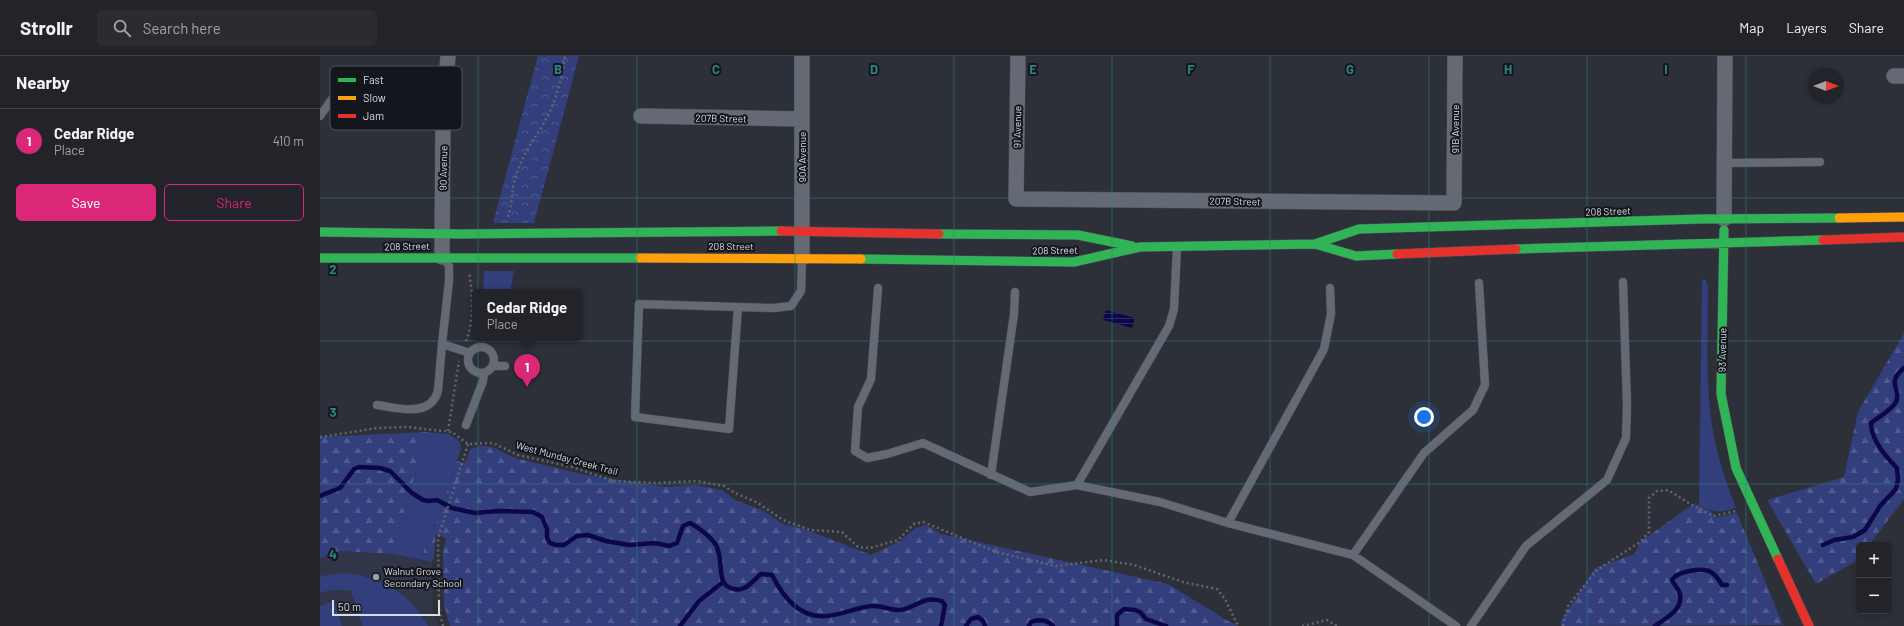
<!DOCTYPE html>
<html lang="en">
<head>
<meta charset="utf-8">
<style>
  :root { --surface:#22242a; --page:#2a2c32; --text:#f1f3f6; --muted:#a2a4a8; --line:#3f4147; --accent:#db2777 }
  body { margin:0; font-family:Barlow,sans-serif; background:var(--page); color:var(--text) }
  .controls { position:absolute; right:12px; bottom:12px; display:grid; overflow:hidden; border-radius:6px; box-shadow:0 2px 6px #0003 }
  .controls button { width:36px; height:36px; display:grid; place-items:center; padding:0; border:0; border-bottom:1px solid var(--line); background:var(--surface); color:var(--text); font:20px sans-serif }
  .compass { position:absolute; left:1488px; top:12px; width:36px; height:36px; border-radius:50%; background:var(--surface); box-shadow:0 2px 6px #0003; rotate:90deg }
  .scale { position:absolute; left:12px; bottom:10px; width:108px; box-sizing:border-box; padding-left:4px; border:2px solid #dadde7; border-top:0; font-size:11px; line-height:14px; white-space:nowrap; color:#dadde7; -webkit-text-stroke:3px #14161d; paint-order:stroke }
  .you { position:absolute; left:1104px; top:361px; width:14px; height:14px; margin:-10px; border:3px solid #fff; border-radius:50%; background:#1a73e8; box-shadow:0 0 0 6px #1a73e833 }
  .badge { display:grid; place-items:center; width:26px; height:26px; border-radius:50%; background:var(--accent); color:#fff; font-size:13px; font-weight:700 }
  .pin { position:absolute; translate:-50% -33px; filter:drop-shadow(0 1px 2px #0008) }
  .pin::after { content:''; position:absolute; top:21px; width:14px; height:12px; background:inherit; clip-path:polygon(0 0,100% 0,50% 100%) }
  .popup { position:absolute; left:152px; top:233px; width:110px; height:52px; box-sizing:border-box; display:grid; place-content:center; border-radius:6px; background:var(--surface); filter:drop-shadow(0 1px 3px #0005); font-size:13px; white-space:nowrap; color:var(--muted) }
  .popup b { font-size:15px; color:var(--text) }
  .popup::after { content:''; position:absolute; left:50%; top:100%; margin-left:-8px; border:8px solid transparent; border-top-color:var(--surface) }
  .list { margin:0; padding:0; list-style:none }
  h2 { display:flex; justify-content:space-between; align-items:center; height:52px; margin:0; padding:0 16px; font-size:17px }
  h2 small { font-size:13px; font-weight:400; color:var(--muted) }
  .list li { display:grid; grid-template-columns:26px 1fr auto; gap:12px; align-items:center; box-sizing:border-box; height:64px; padding:0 16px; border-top:1px solid var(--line) }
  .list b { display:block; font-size:15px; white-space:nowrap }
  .list p { margin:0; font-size:13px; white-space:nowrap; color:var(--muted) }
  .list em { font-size:13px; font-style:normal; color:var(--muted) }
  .actions { display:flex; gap:8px; padding:12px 16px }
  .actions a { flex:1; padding:9px 0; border:1px solid var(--accent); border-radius:6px; text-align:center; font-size:14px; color:var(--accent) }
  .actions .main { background:var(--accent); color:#fff }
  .icon { flex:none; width:22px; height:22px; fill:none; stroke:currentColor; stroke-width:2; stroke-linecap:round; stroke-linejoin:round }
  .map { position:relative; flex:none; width:1584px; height:570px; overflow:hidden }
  header { display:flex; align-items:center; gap:24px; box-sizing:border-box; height:56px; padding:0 20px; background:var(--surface); border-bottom:1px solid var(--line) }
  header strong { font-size:19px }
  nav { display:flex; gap:22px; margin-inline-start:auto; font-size:14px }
  .search { width:280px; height:36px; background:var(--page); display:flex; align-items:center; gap:10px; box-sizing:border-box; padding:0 14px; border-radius:6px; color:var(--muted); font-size:15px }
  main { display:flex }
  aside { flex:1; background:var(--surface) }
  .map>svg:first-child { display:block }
</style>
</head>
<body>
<header>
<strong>Strollr</strong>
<div class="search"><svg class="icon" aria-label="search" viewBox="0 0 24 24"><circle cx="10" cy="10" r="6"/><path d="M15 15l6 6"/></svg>Search here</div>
<nav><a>Map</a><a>Layers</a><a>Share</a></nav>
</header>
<main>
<aside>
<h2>Nearby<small></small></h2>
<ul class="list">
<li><span class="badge">1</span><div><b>Cedar Ridge</b><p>Place</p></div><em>410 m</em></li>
</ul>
<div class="actions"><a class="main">Save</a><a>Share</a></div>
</aside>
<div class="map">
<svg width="1584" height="570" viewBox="0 0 1584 570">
  <defs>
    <pattern id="forest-firs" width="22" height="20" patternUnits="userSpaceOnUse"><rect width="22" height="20" fill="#333f7d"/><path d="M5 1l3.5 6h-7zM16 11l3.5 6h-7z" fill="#505a8f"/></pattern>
    <pattern id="park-crowns" width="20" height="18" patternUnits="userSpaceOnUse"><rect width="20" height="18" fill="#333f7d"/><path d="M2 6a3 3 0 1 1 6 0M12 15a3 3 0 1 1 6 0" fill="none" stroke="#505a8f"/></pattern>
    <pattern id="water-rules" width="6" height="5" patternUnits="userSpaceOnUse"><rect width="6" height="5" fill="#0d0749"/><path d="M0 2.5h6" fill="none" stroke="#302b63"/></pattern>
  </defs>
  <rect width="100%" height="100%" fill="#2d3038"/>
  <path fill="#303648" d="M21,495l51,3 40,8 1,50 6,14h-119v-68z"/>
  <path fill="#333f7d" d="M164,215h30l-4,21h-27z
    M1382,223l4,1 2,7c0,37 -2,74 1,111 2,37 13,75 27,110 -17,5 -22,5 -37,-3z
    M107,376l22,2 11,8 1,7 -28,84 -9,16 -1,11 -31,-6z
    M24,517c37,4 66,20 84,53h-65l-12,-36h-21l-10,3v-17z
    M14,545l8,25h-22v-20z"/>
  <path fill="url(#forest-firs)" d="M1584,277v166l-35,46h-10l-1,15 -42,24 -49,-84 77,-23 14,-65z
    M107,376l-35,122 -51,-3 -21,7v-121z
    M161,390c18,0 19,7 34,12l71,17 79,12 30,-2 27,5 13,10 27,10 21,14 24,6 64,25 29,-14 16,-13 10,-3 15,9 227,50 60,37 10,5h-788l-6,-21 -1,-53 3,-14 -10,-4c-2,10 0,20 -4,28l-9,-2 1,-11 9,-16 24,-72 8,2 6,-14z
    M1372,449h7l13,7 2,6 23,-5 46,112 -222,1v-5l34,-53 40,-14 5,-12z"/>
  <path fill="url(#park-crowns)" d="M218,0h41l-45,167h-41z"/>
  <path fill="url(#water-rules)" d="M786,254l29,8 -3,10 -29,-8z"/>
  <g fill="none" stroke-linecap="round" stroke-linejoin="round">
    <path stroke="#0d0749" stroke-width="4.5" d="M0,440l20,-8 14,-19 5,-2 21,1 10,3 22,22 11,7 6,1 8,-1 15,8 23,5 23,-2 35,1 9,5 5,12v9l3,5 6,2h8l13,-9 11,-1 18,6 23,4 26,-2 14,3 8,-3 6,-17 7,-3c8,4 21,14 26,22 6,11 3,25 7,36 3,8 15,10 21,7 6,-2 12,-10 17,-14l11,1c10,20 27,43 53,41 16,0 31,-9 47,-10 12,-1 22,7 33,3 17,-5 18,-13 37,-8l3,4 -4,21
      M1503,489l11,-5 19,-3 12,-7 15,-24 16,-17 2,-9 -1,-12c-12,-12 -26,-28 -26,-45 7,-6 21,-13 25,-21 6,-14 -11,-18 8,-34
      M360,570l19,-25 24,-19
      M646,570l5,-7 7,-2 5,4 2,5
      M709,570l2,-4c8,-3 16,-2 22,4
      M797,570v-11l7,-6 11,1 5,2 6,7 20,7
      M1335,570c10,-8 28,-15 25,-32 -1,-5 -6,-9 -8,-14 5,-9 31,-13 39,-8 5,3 8,8 11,13h5"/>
    <defs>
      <path id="lane" d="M0,60l30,-42
        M1404,107l96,-1
        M558,232l-7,91 -13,28 -3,44 12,7 20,-4 36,-11 107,49 47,-7 83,17 68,21 125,32 103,71
        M418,251l-9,122 -94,-12 4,-113 134,4 18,-2 10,-15 1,-33
        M122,288l28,9
        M148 304a13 13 0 1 1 26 0a13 13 0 1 1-26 0Z
        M173,310h12
        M57,349c22,3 53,13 61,-14l4,-47 7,-63v-15l-5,-7
        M146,369l17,-44 1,-8
        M671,419l23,-161 1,-22
        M757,429l92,-159 5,-17 3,-62
        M908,467l96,-174 7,-35 -1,-26
        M1033,499l71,-102 49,-43 12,-25 -6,-102
        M1151,570l55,-80 81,-66 19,-42 1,-33 -4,-123"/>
      <path id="street" d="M482,0v202
        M698,0l-2,143 438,4 1,-147
        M1574,20h10
        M321,60l161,3
        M1404,163l1,-163
        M122,201l1,-144 5,-57"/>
      <path id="fast" d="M1404,174l-3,164 15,74 42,91
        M0,176l141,2 320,-3
        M619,178l139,1 54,11
        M995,188l44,-15 341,-10 139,-1
        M1196,193l307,-9
        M0,202h320
        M541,203l213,3 66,-15 175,-3 41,12 41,-2"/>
      <path id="slow" d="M1519,162l65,-1
        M320,202l221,1"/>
      <path id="jam" d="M461,175l158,3
        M1503,184l81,-3
        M1077,198l119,-5
        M1458,503l31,67"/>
    </defs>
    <use href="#lane" stroke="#4a4d53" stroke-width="9"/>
    <use href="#street" stroke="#4a4d53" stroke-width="16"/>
    <use href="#fast" stroke="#4a4d53" stroke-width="10"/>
    <use href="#slow" stroke="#4a4d53" stroke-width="10"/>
    <use href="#jam" stroke="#4a4d53" stroke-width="10"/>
    <path stroke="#63666f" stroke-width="2.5" stroke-dasharray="2 3" stroke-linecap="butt" d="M188,161c5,-14 3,-30 9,-45 7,-19 18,-34 28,-51 11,-20 17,-42 20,-65
      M146,285c8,-20 7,-46 3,-68
      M128,375l11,-70
      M0,381l58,-9 29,-1 45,5 16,12 25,-1 25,12 54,12 42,14 44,2 39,-2 27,5 11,7 23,10 25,17 27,10 32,2 16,15 12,1 28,-8 16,-16 9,-2 73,30 60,14 48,-6 30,5 49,17 34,7 8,10 13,27
      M123,570l-4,-17 -1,-71 30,-94
      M982,570l25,-6 10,6
      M1243,570l5,-20 29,-36 43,-28 9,-10v-34l8,-7 11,-1 24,15 21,11 23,-5"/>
    <use href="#lane" stroke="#666974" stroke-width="8"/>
    <use href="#street" stroke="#666974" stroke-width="15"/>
    <use href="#fast" stroke="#30b455" stroke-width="9"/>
    <use href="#slow" stroke="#ff9f0a" stroke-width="9"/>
    <use href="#jam" stroke="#e5322d" stroke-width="9"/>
  </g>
  <path fill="none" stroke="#2d8580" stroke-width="1" stroke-opacity="0.55" d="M158,0v570M317,0v570M475,0v570M634,0v570M792,0v570M950,0v570M1109,0v570M1267,0v570M1426,0v570M0,142h1584M0,285h1584M0,428h1584"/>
  <circle fill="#9da0aa" stroke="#14161d" stroke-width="1.5" cx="56" cy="521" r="4"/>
  <g text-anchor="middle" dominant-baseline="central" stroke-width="4" stroke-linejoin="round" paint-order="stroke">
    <g font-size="10" fill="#dadde7" stroke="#14161d">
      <text transform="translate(401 62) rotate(1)">207B Street</text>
      <text transform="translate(697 71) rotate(-89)">91 Avenue</text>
      <text transform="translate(1135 73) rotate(-90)">91B Avenue</text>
      <text transform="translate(482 101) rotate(-90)">90A Avenue</text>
      <text transform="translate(123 112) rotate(-89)">90 Avenue</text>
      <text transform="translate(915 145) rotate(1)">207B Street</text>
      <text transform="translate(1288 155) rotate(-2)">208 Street</text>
      <text transform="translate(87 190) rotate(-1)">208 Street</text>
      <text x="411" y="190">208 Street</text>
      <text transform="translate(735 194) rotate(-1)">208 Street</text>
      <text transform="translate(1402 294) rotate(-89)">93 Avenue</text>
      <text transform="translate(247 402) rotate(15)">West Munday Creek Trail</text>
    </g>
    <g font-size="10" fill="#dadde7" stroke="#14161d" text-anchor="start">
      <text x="64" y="515">Walnut Grove<tspan x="64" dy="12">Secondary School</tspan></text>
    </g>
  </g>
  <rect x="10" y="10" width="132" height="64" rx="6" fill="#14161d" stroke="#4f525a" stroke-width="1"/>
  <rect x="18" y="22" width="18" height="4" fill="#30b455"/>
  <rect x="18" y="40" width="18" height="4" fill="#ff9f0a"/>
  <rect x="18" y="58" width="18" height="4" fill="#e5322d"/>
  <g font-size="11" fill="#dadde7">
    <text x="43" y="28">Fast</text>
    <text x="43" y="46">Slow</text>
    <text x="43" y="64">Jam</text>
  </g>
  <g font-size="13" text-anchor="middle" font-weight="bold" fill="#2d8580" stroke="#14161d" stroke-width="4" stroke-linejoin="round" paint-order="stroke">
    <text x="238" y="18">B</text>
    <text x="396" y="18">C</text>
    <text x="554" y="18">D</text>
    <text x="713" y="18">E</text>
    <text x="871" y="18">F</text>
    <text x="1030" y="18">G</text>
    <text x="1188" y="18">H</text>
    <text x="1346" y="18">I</text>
    <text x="13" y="218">2</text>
    <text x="13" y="361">3</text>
    <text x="13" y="503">4</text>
  </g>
</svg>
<div class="controls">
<button>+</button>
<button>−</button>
</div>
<svg class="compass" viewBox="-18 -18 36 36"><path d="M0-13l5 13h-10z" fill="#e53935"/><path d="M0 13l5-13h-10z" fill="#a2a4a8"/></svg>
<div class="scale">50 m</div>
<div class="you"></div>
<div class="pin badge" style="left:207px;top:331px">1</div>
<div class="popup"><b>Cedar Ridge</b>Place</div>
</div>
</main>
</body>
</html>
